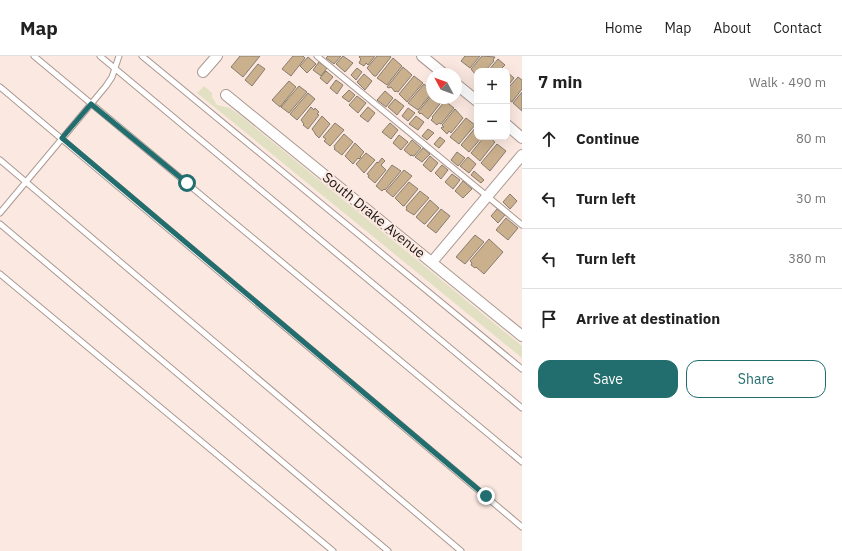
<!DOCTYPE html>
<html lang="en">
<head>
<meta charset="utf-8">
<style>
  :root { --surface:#fff; --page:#f6f6f6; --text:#222; --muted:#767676; --line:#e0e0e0; --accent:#226d6d }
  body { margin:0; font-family:"IBM Plex Sans",sans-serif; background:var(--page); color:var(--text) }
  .controls { position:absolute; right:12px; top:12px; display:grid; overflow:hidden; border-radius:8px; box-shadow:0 4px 16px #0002 }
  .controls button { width:36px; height:36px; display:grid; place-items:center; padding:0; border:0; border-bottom:1px solid var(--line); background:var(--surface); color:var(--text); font:20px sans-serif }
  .compass { position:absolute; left:426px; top:12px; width:36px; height:36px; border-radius:50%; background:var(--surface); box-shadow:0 4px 16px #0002; rotate:311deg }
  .stop { position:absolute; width:12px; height:12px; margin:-9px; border:3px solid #226d6d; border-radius:50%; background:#fff }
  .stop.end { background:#226d6d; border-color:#fff; box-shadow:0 1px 4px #0008 }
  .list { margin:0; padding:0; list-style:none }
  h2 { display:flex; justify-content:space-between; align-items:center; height:52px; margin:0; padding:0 16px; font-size:17px }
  h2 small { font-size:13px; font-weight:400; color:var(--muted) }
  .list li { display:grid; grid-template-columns:26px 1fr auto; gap:12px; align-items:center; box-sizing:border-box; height:60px; padding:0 16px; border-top:1px solid var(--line) }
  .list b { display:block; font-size:15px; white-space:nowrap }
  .list em { font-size:13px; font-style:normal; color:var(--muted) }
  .actions { display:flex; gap:8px; padding:12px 16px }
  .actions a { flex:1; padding:9px 0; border:1px solid var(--accent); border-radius:12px; text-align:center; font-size:14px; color:var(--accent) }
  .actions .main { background:var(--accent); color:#fff }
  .icon { flex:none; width:22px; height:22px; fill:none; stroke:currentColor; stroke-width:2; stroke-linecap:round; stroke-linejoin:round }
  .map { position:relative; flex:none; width:522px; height:495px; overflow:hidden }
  header { display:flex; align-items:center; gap:24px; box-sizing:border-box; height:56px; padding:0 20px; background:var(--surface); border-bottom:1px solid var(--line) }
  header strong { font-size:19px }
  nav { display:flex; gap:22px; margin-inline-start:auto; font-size:14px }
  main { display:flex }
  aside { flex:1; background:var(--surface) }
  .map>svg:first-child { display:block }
</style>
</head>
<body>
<header>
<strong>Map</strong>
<nav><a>Home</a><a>Map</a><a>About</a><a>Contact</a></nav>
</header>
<main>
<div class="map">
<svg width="522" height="495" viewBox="0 0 522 495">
  <rect width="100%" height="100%" fill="#fbe8e0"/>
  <path fill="#e2e0c3" d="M204,30l8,7v4l5,8 13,3 11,8 281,230v12l-325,-265z"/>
  <path fill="#cab08d" stroke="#877c6f" d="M240,0h20l-17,21 -12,-10z
    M293,0h10l2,2 -14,18 -9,-7z
    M328,0h13l-7,8 -8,-6z
    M343,0l10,7 -8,9 -9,-8z
    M360,0h15l-7,9 -2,-2 -2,3 -5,-3 2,-4 -2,-2z
    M377,0h13l1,1 -15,19h-2l-7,-8z
    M465,0h15l-10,12 -9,-7z
    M482,0l13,1 -2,3 1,1 -9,10h-8v3h-2l-4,-5z
    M308,1l8,7 -9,9 -7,-7z
    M393,2l9,8 -15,19 -10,-7 1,-1z
    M498,3l7,6 -3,3 2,2 -1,1h-15z
    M319,6l8,6 -6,8 -8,-6z
    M258,8l7,5 -13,17 -7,-6z
    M403,11l9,8 -14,17 -2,-1 -1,1 -4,-5 -2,1 -2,-1z
    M357,12l5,4 -6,8 -5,-5z
    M326,15l7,6 -6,7 -7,-6z
    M507,16l7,6 -7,9z
    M364,18l8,7 -7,9 -8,-8z
    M414,20l9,7 -16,19 -8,-8z
    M518,21l4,3v9l-10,13 -5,-3v-10z
    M336,24l7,5 -6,9 -7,-6z
    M289,25l7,6 -16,20 -8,-7z
    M424,28l8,7v2l-14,17 -10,-7z
    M299,30l8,6 -18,21 -8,-6z
    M349,34l6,5 -6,7 -7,-5z
    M385,35l8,7 -7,9 -9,-7z
    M522,36v19l-9,-8z
    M308,37l7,6 -18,21 -7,-6z
    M432,39v3h9l2,2 -15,19 -7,-6 -1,1 -2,-2z
    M357,40l9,7 -8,10 -9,-8z
    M395,43l9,7 -7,9 -9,-8z
    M445,45l9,7 -13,16 -2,-1 -2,2 -6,-5 2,-2 -1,-1z
    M311,51l3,3 1,-2 4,4 -2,2 2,1 -11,14 -5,-4 1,-1 -3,-4z
    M368,51l7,6 -7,9 -8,-6z
    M408,52l7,5 -7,8 -6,-5z
    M455,53l8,9 -12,15 -2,-2 -2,3 -6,-6 1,-1h2l-2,-2z
    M322,60l8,8 -11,14 -4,-4v-1l-3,-4z
    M416,60l8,6 -6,8 -9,-6z
    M466,62l9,7 -16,19 -9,-7z
    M335,67l9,7 -14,16 -6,-5 2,-2 -3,-2z
    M390,67l8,7 -7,9 -9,-7z
    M476,71l1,1v9h5l-13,15 -8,-7z
    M428,73l6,4 -7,7 -5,-4z
    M344,78l9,8 -11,13 -8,-6 1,-1 -1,-2z
    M399,79l9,7 -7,8 -8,-7z
    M440,81l5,4 -6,7 -5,-4z
    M484,81h5l6,5 -15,19 -9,-8z
    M412,84l9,8 -7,8 -3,-1v1l-7,-6z
    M355,87l9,9 -4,5h1l-2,2 -1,-1 -5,6 -8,-8z
    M497,88l9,7 -16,20 -9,-8z
    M423,92l7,6 -8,8 -7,-5z
    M457,96l8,6 -7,8 -7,-6z
    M366,97l9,7 -11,13 -8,-9z
    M430,100l8,7 -7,9 -8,-7z
    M468,101l8,7 -7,9 -9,-7z
    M382,102l3,3 -4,4 5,5 -11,13 -7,-6 1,-2 -2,-1 10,-12 1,1z
    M392,109l9,6 -16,19 -1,-1 -2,2 -6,-5z
    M442,109l6,5 -7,9 -6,-6z
    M404,114l8,6 -19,21 -7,-6z
    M474,115l10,9 -3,3 -10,-8z
    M452,118l8,6 -7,9 -8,-7z
    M463,125l9,8 -9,9 -8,-7z
    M409,126l9,7 -14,17h-1l-8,-8z
    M420,135l9,7 -15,17 -8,-5 1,-2 -1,-1z
    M510,138l7,7 -7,8 -7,-7z
    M430,144l9,8 -14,16h-1l-8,-7z
    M441,153l9,7 -14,17 -9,-7z
    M497,153l8,6 -7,8 -7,-7z
    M506,162l12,10 -10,12 -12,-10z
    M475,179l9,7 -19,22 -9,-7z
    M489,183l14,13 -19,22 -8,-7 -1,1 -4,-3 1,-2 -2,-2z"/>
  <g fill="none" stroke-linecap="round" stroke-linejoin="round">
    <defs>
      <path id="service" d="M34,0l488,406
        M100,0l422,352
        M142,0l380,313
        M317,0l205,169
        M0,31l522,440
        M0,104l461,391
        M0,157l106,-127 6,-9 7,-21
        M0,168l388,327
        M0,218l333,277"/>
      <path id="minor" d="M422,0l22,18
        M203,16l14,-16
        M456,28l21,17
        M226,39l296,241
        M507,69l15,13
        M432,206l90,-107"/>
    </defs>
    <use href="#service" stroke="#aa9891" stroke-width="7"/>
    <use href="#minor" stroke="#aa9891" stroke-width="12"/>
    <use href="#service" stroke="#fff" stroke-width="5"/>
    <use href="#minor" stroke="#fff" stroke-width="10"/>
  </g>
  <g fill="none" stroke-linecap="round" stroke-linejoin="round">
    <path stroke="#226d6d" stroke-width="5" d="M187,127l-96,-79 -29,34 424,358"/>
  </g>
  <g text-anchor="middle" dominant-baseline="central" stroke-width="4" stroke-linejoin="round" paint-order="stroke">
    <g font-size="14" fill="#1c1613" stroke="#fbe8e0">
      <text transform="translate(374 159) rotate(39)">South Drake Avenue</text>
    </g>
  </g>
</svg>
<div class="controls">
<button>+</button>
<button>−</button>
</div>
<svg class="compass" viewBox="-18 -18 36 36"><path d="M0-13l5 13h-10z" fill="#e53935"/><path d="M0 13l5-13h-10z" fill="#767676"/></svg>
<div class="stop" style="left:187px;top:127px"></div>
<div class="stop end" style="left:486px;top:440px"></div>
</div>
<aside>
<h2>7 min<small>Walk · 490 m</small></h2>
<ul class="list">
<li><svg class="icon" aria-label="ahead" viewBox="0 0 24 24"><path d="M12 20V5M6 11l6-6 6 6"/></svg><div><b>Continue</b></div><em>80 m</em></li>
<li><svg class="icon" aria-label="left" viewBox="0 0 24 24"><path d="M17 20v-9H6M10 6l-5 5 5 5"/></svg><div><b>Turn left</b></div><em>30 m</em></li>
<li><svg class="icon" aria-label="left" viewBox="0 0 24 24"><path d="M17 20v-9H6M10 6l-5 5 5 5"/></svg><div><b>Turn left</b></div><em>380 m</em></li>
<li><svg class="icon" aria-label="arrive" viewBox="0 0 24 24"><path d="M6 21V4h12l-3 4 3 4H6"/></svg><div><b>Arrive at destination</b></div></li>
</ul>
<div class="actions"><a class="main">Save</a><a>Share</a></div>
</aside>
</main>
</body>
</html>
